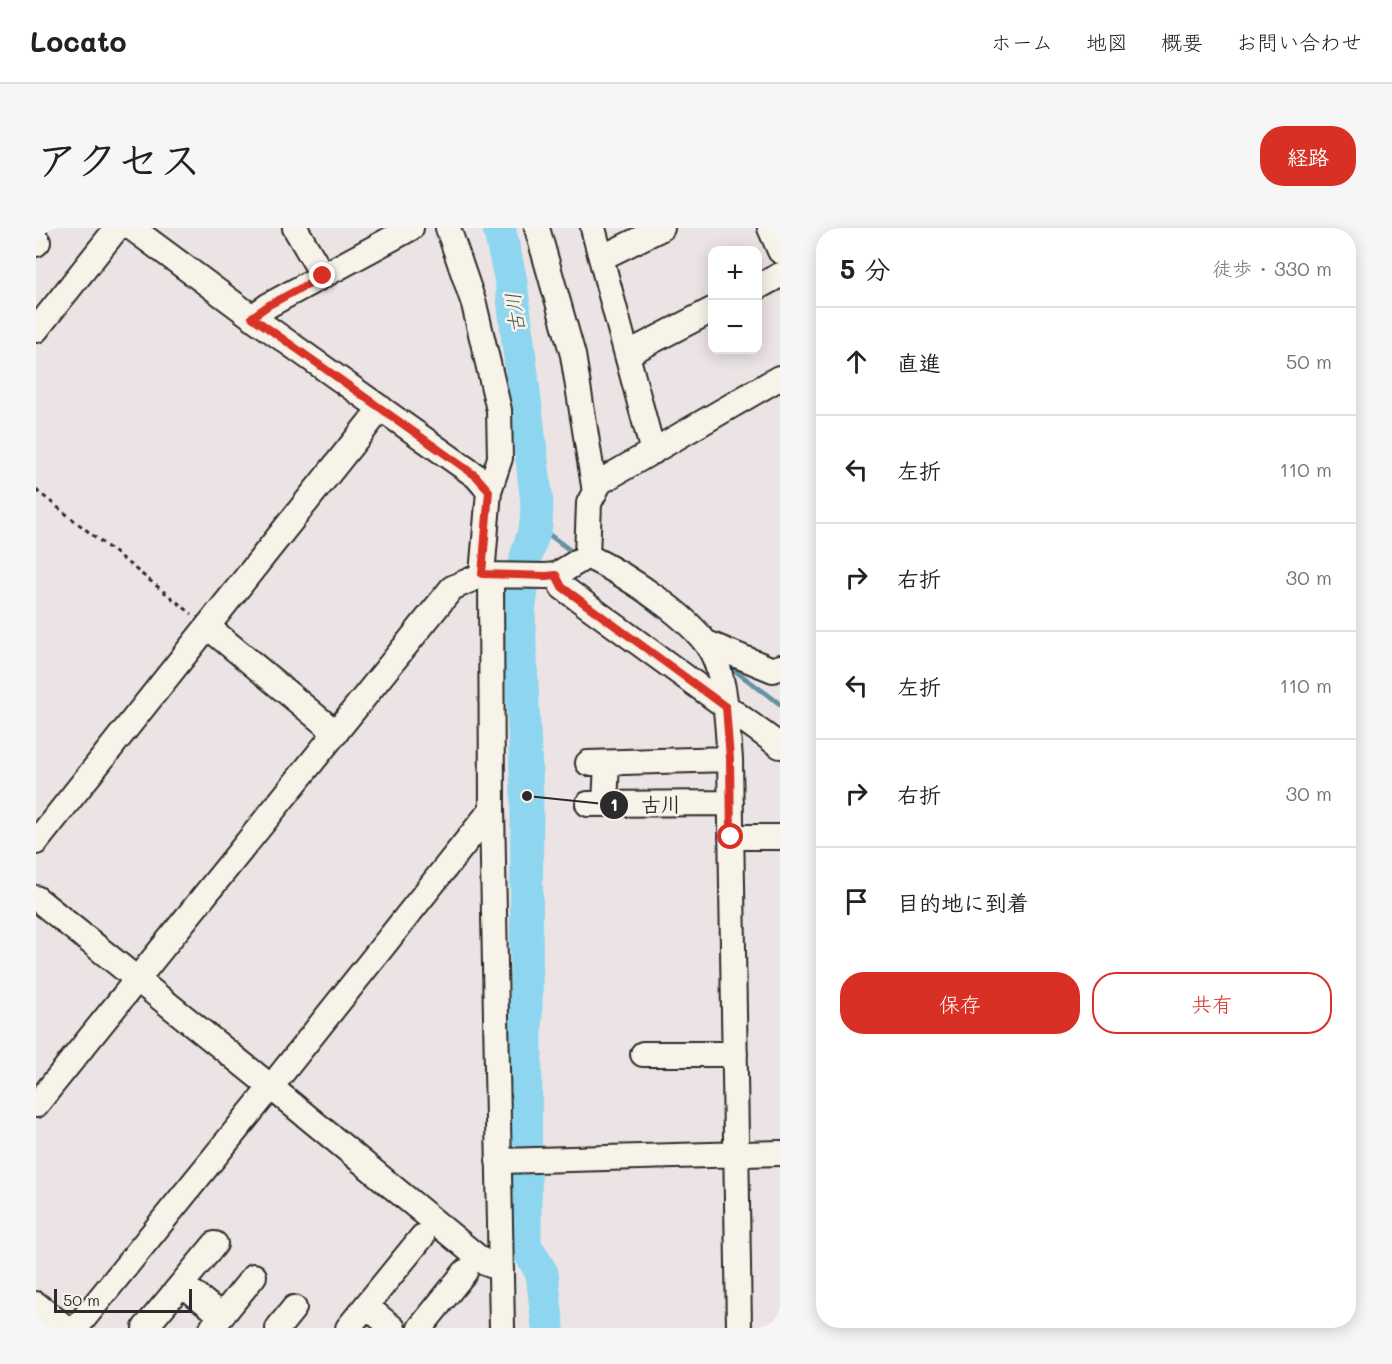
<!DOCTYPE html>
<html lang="ja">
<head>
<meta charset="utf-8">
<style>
  :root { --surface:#fff; --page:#f6f6f6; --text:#222; --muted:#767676; --line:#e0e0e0; --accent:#d93025 }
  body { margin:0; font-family:Mali,"Klee One",sans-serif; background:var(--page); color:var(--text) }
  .controls { position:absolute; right:18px; top:18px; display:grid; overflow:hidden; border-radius:12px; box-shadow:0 3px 15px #0003 }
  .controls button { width:54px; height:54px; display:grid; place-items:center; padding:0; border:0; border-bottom:2px solid var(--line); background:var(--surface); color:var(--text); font:30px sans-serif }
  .scale { position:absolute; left:18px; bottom:15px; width:138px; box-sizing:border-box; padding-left:6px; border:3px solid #2b2b2b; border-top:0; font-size:16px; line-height:21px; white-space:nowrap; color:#2b2b2b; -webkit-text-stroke:4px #f7f3e8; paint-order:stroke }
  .stop { position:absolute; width:18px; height:18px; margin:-14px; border:4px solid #d93025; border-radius:50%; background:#fff }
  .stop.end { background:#d93025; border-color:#fff; box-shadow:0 2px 6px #0008 }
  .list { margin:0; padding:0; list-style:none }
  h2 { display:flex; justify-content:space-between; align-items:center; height:78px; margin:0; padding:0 24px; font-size:26px }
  h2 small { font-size:20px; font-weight:400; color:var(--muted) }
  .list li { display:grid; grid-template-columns:39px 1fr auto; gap:18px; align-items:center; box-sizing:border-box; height:108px; padding:0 24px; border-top:2px solid var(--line) }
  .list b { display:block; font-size:22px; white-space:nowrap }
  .list em { font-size:20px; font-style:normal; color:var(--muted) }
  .actions { display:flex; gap:12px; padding:18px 24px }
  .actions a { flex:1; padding:14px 0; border:2px solid var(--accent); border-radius:24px; text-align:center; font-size:21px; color:var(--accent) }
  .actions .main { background:var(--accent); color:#fff }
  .icon { flex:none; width:33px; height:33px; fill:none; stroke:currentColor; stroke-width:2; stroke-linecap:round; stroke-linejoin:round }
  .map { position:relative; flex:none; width:744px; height:1100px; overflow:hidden; border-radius:24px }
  header { display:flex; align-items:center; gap:36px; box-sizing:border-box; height:84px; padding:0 30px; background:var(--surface); border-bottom:2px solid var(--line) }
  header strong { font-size:28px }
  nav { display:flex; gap:33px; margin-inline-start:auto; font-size:21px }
  .intro { display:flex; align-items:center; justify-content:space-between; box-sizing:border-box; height:144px; padding:0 36px }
  h1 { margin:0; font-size:42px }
  .button { padding:15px 27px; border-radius:24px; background:var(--accent); color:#fff; font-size:21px; font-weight:700 }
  main { display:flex; gap:36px; padding:0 36px }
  aside { flex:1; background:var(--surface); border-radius:24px; box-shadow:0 3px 15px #0003 }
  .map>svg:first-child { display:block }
</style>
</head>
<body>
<header>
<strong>Locato</strong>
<nav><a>ホーム</a><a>地図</a><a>概要</a><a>お問い合わせ</a></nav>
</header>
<div class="intro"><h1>アクセス</h1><a class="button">経路</a></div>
<main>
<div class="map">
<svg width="744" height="1100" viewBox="0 0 744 1100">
  <rect width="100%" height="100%" fill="#ece4e4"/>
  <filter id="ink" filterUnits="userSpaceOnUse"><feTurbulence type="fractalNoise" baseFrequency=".0167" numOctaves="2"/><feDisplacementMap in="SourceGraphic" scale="12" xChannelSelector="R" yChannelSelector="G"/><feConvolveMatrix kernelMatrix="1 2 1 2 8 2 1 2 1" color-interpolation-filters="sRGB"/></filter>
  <g filter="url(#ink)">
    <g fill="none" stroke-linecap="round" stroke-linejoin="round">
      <path stroke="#6692a1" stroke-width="5" d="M500,297l42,31
        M607,375l17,13
        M690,436l54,40"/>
      <path stroke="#8ed6ef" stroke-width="33" d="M463,0l12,53 26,222 -1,22 -10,32 -7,57 8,182 -2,449 17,28 6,55"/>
      <defs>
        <path id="minor" d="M96,0l120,89 224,159 13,15
          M259,0l28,48
          M412,0l26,76 25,106 1,48 -11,33 -7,84
          M501,0l36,127 22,137
          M557,0l60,224
          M734,0l10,23
          M0,16l2,-2
          M565,30l61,-30
          M722,59l22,-12
          M216,89l17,-12 142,-77
          M0,102l81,-102
          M591,126l85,-44
          M551,328c36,17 114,66 128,103 12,31 12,67 15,100l9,569
          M551,328l2,-53 11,-21 179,-104 1,2
          M520,347l6,12 218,159
          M455,348l1,233 10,519
          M172,399l128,106
          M671,415l66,27 7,-3
          M552,535l142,-4
          M552,576l143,-1
          M569,576l2,-41
          M695,609h49
          M0,614l345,-434
          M0,670l235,189 214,176 16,6
          M607,826h92
          M0,877l416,-517 30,-13 64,1 10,-1 31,-19
          M462,933l282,-8
          M146,1056l40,32
          M0,1076l30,24
          M330,1078l27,22
          M40,1100l195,-241 221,-278
          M109,1100l70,-84
          M176,1100l42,-52
          M242,1100l16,-20
          M312,1100l74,-91
          M384,1100l45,-56"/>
      </defs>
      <use href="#minor" stroke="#2b2b2b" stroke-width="28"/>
      <path stroke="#2b2b2b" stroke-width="3" stroke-dasharray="4.5 4.5" stroke-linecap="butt" d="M0,262l156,124"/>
      <use href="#minor" stroke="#f7f3e8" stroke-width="24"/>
    </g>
  </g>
  <g fill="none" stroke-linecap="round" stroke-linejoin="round" filter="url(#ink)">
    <path stroke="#d93025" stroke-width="8" d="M287,48l-54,29 -17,12 224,159 13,15 -7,83 64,2 10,-1 6,12 164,120 4,52 1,78"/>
  </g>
  <g text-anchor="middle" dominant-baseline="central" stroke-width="5" stroke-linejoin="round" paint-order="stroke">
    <g font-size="20" font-style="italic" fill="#44565c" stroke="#f7f3e8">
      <text transform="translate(478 85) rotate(-97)">古川</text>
    </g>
  </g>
  <path fill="none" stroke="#2b2b2b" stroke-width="2" d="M491 568L578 577"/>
  <g fill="#2b2b2b" stroke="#f7f3e8" stroke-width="2">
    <circle cx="491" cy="568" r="6"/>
    <circle cx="578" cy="577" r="15"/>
  </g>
  <g font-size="18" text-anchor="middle" font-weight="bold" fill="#fff">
    <text x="578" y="583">1</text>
  </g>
  <g font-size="20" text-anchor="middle" font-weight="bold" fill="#2b2b2b" stroke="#f7f3e8" stroke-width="5" stroke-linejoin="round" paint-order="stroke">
    <text x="625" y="584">古川</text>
  </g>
</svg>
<div class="controls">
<button>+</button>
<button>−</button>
</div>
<div class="scale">50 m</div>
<div class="stop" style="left:695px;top:609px"></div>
<div class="stop end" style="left:287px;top:48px"></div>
</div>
<aside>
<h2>5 分<small>徒歩 · 330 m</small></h2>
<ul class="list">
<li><svg class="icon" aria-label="ahead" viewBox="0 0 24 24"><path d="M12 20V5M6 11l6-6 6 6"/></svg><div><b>直進</b></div><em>50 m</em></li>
<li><svg class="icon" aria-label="left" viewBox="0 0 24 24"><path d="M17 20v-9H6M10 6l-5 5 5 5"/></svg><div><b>左折</b></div><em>110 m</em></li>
<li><svg class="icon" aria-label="right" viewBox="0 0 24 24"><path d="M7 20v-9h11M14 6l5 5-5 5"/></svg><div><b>右折</b></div><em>30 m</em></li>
<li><svg class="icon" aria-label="left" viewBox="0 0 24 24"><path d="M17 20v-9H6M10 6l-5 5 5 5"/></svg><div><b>左折</b></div><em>110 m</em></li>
<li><svg class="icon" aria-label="right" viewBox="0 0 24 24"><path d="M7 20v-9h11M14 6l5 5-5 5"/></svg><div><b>右折</b></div><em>30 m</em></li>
<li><svg class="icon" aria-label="arrive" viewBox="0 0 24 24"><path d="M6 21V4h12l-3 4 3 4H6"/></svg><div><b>目的地に到着</b></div></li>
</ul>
<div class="actions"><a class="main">保存</a><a>共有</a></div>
</aside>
</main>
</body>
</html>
